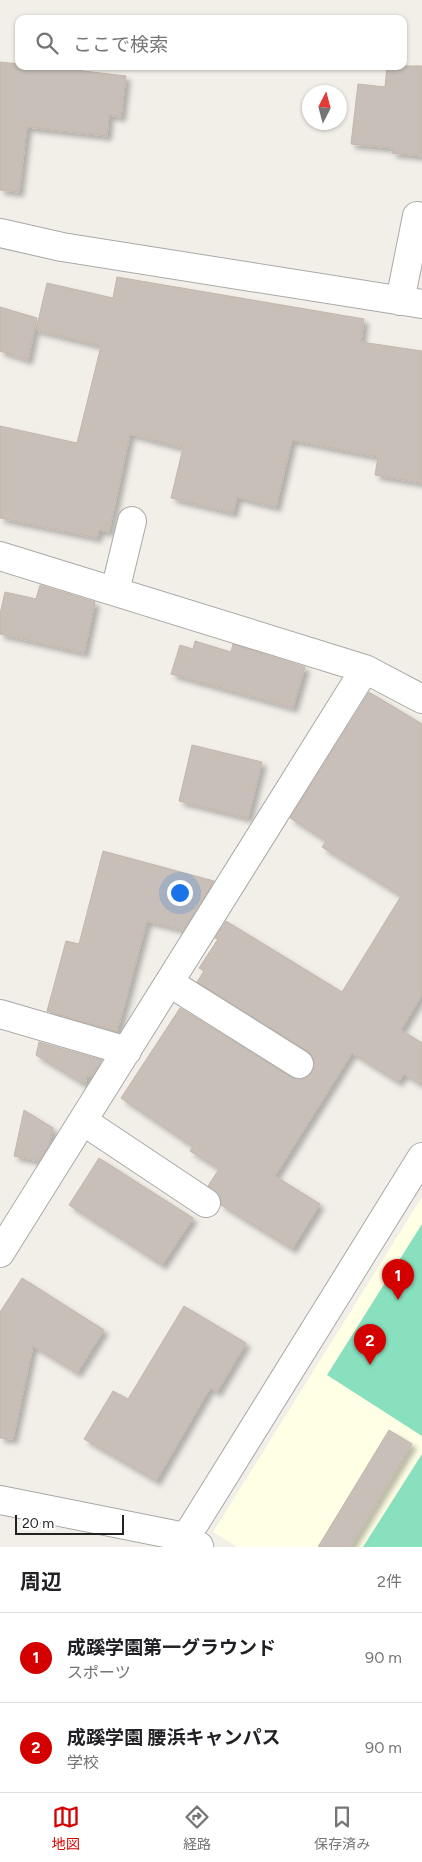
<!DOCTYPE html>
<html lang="ja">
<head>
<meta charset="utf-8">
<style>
  :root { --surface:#fff; --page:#f6f6f6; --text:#202124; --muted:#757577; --line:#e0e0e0; --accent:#d40000 }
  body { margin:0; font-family:Figtree,"Noto Sans JP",sans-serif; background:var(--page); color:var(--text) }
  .compass { position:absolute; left:302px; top:85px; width:45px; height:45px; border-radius:50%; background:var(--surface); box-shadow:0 1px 4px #0004; rotate:6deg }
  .scale { position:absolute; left:15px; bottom:12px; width:109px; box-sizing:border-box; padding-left:5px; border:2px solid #222; border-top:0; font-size:14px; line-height:18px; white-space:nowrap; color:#222; -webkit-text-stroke:4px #fff; paint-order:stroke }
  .you { position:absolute; left:179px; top:892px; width:18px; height:18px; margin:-12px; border:4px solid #fff; border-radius:50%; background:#1a73e8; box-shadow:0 0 0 8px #1a73e833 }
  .badge { display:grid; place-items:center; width:32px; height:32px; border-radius:50%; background:var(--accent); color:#fff; font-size:16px; font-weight:700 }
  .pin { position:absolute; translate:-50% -41px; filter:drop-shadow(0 1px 2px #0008) }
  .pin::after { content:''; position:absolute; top:26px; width:18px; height:15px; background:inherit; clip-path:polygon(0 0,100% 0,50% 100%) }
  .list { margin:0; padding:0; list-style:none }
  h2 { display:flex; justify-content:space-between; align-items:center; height:65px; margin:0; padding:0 20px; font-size:21px }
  h2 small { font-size:16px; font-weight:400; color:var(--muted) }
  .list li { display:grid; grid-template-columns:32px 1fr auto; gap:15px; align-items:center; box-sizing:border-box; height:90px; padding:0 20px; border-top:1px solid var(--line) }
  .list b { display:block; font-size:19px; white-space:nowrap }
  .list p { margin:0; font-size:16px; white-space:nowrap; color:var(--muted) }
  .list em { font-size:16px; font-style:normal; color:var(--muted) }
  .icon { flex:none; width:28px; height:28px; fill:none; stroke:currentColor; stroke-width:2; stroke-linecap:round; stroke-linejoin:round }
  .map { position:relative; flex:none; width:422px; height:1547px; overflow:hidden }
  .search { position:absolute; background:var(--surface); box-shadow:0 1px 4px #0004; left:15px; right:15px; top:15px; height:55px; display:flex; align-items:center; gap:12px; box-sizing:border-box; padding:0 18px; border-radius:10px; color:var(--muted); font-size:19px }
  .sheet { height:245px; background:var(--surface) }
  nav { display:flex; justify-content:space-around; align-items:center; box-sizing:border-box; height:70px; border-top:1px solid var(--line); background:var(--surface); font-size:14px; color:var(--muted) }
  nav a { display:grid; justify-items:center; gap:2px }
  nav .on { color:var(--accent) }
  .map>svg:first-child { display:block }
</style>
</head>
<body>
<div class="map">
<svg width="422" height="1547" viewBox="0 0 422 1547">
  <defs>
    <filter id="shadow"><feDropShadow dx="4.5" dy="4.5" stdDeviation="2.5" flood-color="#0004"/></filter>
  </defs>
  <rect width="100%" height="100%" fill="#f2efe9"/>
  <path fill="#ffffe5" d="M422,1197v350h-185l-24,-15z"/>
  <path fill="#88e0be" d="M422,1224v212l-95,-61z
    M422,1454v93h-59z"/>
  <path fill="#c7bfb8" stroke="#c4b6ab" filter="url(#shadow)" d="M0,62l19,2v2h22l85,10 -5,41 -12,-2 -2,21 -80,-9 -8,65 -19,-2z
    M387,66h35v90l-30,-3 1,-5 -42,-4 7,-60 27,3z
    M117,277l247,42 -3,23 61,9v132l-47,-8 3,-18 -86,-17 -16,67 -39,-10 -4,16 -62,-15 12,-50 -53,-14 -21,98 -10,-2 -2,8 -97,-20v-92l77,17 24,-97 -65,-16 11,-47 66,15z
    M0,307l37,11 -9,42 -28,-9z
    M40,585l55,17 -11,51 -84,-19v-20l5,-22 31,7z
    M195,641l36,11 2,-8 72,23 -12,41 -122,-34 9,-29 13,4z
    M369,692l53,32v271l-21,35 21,13v42l-18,-11 -6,8 -46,-29 -77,123 45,28 -28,45 -71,-44 -1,-9 -12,-10 11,-17 -29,-18 3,-4 -72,-49 59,-90 111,69 7,3 8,-2 6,-6 3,-7 -2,-8 -6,-6 -110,-69 7,-11 -5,-3 19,-29 -3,-1 11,-17 116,71 59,-96 -79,-49 4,-6 -36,-23z
    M192,745l70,17 -14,56 -69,-17z
    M103,851l111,30 -30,49 -37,-9 -30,111 -70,-21 19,-70 13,3z
    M39,1042l63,18 -11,17 -4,-2 -2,10 -49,-30z
    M24,1110l29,18 -4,17 -10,16 -25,-5z
    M99,1158l94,60 -31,47 -93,-60z
    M22,1278l82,52 -27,43 -44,-27 -20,93 -13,-1v-126z
    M184,1306l62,37 -29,49 -7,-4 -54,93 -72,-42 29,-48 15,8z
    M389,1430l23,14 -62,103h-32z"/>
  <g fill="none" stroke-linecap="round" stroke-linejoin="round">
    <defs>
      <path id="street" d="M0,233l62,14 360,57
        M400,301l17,-85
        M0,556l365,113 57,30
        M115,591l17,-70
        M170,983l129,81
        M0,1014l127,37
        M83,1121l123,82
        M0,1253l365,-584
        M0,1500l185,37 14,9
        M180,1547l242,-390"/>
    </defs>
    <use href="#street" stroke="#a9a9a9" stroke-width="30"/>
    <use href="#street" stroke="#fff" stroke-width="28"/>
  </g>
</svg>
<svg class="compass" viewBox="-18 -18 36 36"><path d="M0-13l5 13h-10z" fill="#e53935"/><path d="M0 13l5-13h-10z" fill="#757577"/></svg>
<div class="scale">20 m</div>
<div class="you"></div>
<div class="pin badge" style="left:398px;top:1300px">1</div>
<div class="pin badge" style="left:370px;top:1365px">2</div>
<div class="search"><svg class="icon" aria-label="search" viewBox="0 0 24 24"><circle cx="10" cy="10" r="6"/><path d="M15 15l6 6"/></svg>ここで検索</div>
</div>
<section class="sheet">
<h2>周辺<small>2件</small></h2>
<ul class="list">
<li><span class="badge">1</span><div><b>成蹊学園第一グラウンド</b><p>スポーツ</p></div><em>90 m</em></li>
<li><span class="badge">2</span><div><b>成蹊学園 腰浜キャンパス</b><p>学校</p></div><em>90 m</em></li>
</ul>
</section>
<nav>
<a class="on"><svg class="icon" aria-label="map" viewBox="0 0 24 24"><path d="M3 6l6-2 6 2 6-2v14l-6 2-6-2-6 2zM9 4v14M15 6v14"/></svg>地図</a>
<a><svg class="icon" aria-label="directions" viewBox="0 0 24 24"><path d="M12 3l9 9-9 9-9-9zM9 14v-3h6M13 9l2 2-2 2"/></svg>経路</a>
<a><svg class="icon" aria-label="saved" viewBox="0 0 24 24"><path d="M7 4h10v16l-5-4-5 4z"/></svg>保存済み</a>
</nav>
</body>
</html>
